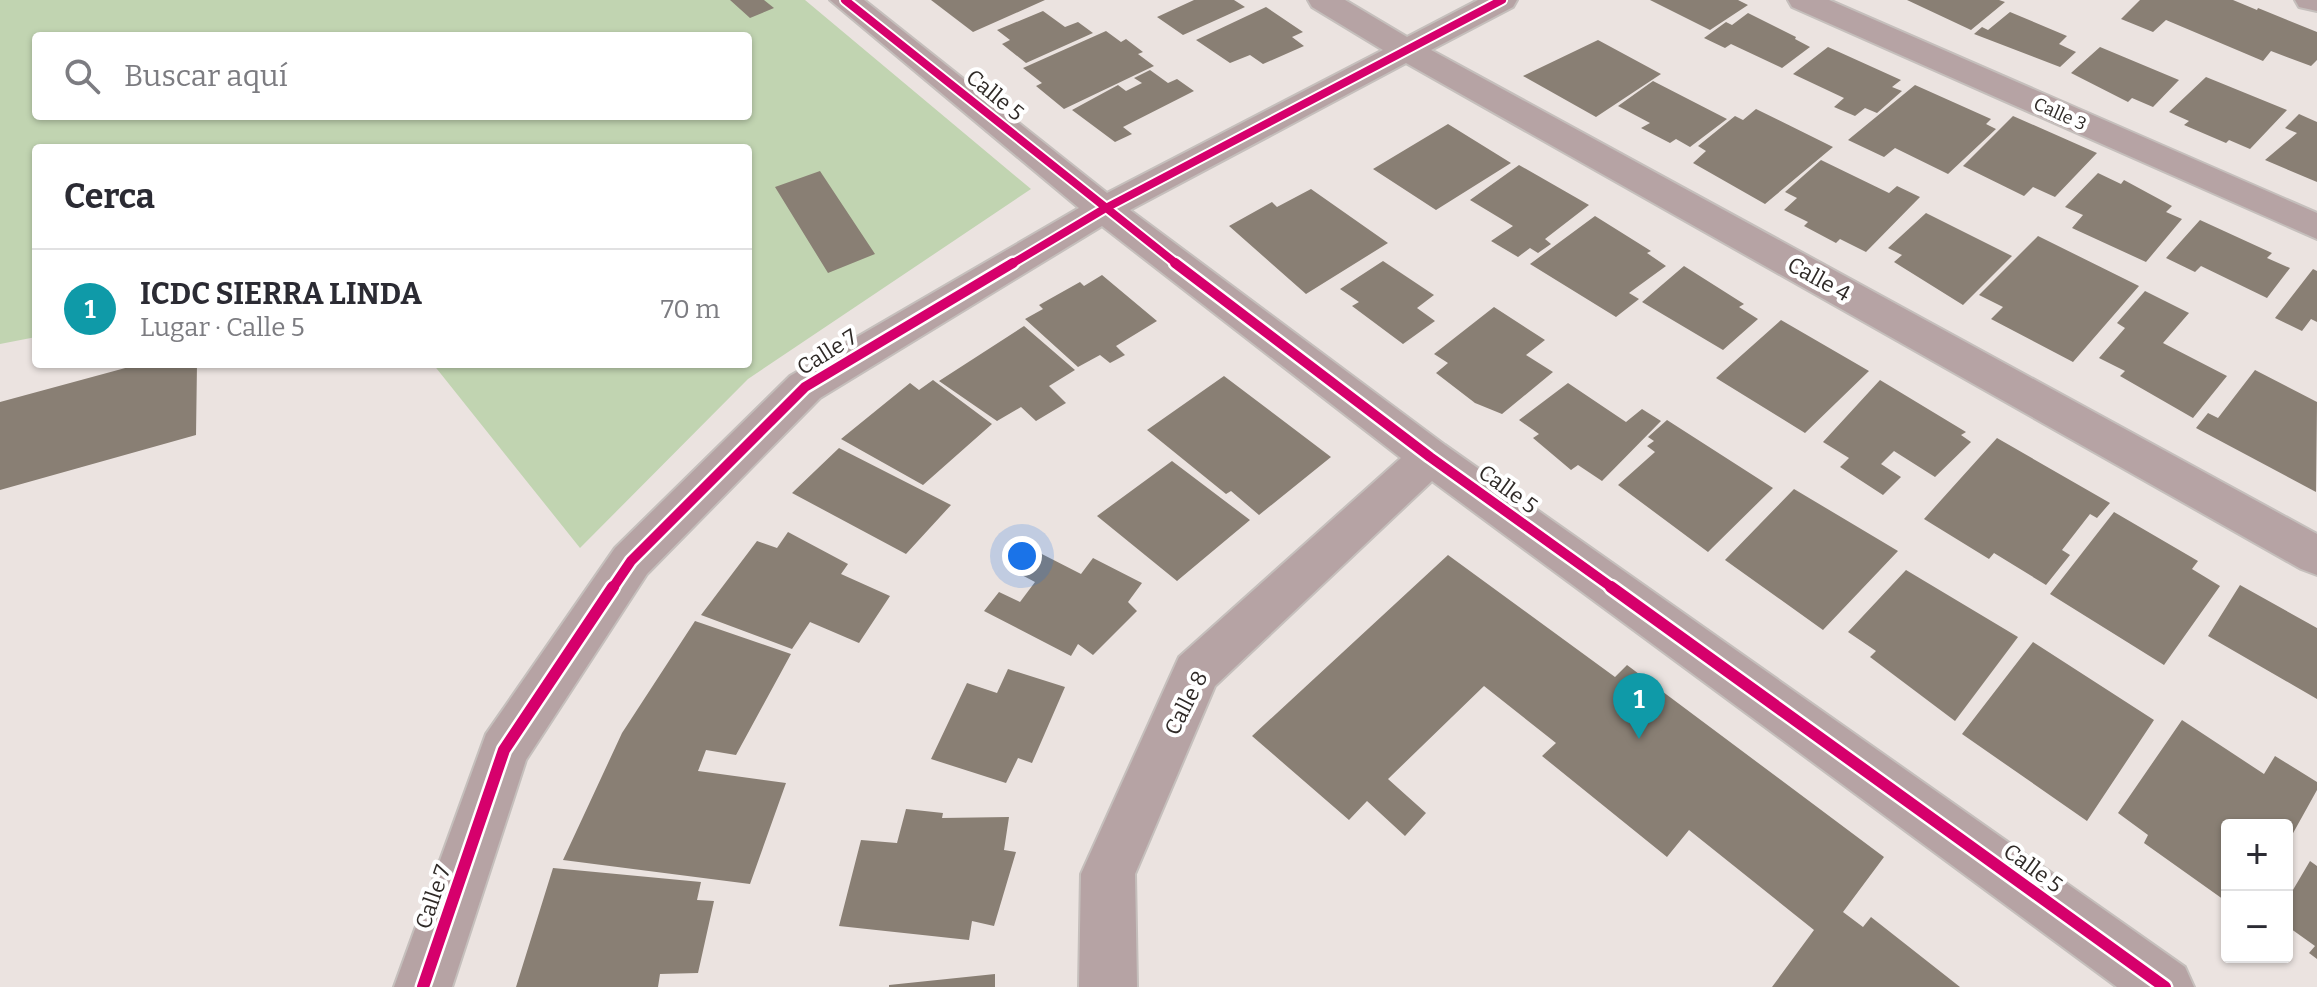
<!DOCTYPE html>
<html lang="es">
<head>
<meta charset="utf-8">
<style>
  :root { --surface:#fff; --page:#f7f7f7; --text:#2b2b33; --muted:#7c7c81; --line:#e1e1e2; --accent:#db2777 }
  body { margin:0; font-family:Bitter,serif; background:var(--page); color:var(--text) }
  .controls { position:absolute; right:24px; bottom:24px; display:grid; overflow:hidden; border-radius:8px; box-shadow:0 2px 6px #0004 }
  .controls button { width:72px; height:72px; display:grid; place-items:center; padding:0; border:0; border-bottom:2px solid var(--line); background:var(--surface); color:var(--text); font:40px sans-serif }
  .you { position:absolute; left:1022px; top:556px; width:28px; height:28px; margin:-20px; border:6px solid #fff; border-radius:50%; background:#1a73e8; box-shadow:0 0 0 12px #1a73e833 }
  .badge { display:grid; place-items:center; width:52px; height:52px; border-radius:50%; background:var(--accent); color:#fff; font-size:26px; font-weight:700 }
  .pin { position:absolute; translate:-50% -66px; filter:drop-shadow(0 2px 4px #0008) }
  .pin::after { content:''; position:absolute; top:42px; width:28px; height:24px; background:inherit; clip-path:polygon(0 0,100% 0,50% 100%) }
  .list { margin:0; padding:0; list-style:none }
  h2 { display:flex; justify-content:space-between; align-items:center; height:104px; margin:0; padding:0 32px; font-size:34px }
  h2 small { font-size:26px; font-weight:400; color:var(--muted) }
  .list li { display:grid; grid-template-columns:52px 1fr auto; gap:24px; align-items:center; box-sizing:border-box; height:120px; padding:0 32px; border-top:2px solid var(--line) }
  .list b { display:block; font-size:30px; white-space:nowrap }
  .list p { margin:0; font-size:26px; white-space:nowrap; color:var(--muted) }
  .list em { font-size:26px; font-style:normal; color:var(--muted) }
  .icon { flex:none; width:44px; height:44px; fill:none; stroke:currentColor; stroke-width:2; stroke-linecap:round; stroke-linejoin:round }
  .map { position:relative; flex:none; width:2317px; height:987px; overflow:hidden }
  .search { position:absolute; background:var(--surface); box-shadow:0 2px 6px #0004; left:32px; top:32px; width:720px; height:88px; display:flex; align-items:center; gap:20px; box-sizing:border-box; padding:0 28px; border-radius:8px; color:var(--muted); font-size:30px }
  .panel { position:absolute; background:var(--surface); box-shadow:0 2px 6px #0004; left:32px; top:144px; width:720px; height:224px; border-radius:8px }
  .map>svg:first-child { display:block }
</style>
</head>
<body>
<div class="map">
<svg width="2317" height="987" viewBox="0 0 2317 987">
  <rect width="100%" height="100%" fill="#ebe3e0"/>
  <path fill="#c1d4b1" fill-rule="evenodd" d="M0,0h805l226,189 -283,190 -168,169 -147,-184h315v-216h-712v189l-36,7zM36,36h712v80h-712z"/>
  <path fill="#897f74" d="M730,0h34l10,8 -24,10z
    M931,0h114l-72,32z
    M1194,0h40l11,7 -62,28 -26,-18z
    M1650,0h88l10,5 -38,25z
    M1907,0h92l6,2 -34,28z
    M2140,0h93l24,10 1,-2 59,24v28l-6,6 -40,-15 -8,10 -97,-41 -13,12 -32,-13z
    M1266,7l37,25 -11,5 12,9 -41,18 -13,-9 -20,8 -34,-23z
    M1043,11l22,16 13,-5 15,11 -67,30 -24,-19 8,-4 -13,-10z
    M2010,12l57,24 -8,8 17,8 -16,15 -86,-33 8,-7 6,3z
    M1748,13l48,24 -1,2 15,8 -28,21 -51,-24 -6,4 -21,-10 22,-16 6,3z
    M1106,31l15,11 5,-3 17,13 -5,2 16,12 -90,43 -28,-23 6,-3 -19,-15z
    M1598,40l63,34 -65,43 -73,-41z
    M1828,47l73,33 -9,7 10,4 -25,22 -12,-5 -10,8 -21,-9 10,-9 -51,-24z
    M2100,47l79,33 -26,27 -21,-9 -4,4 -57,-29z
    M1150,70l18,13 9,-4 17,12 -71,36 9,7 -17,8 -43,-32 46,-25 8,6 16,-8 -8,-5z
    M2206,77l81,33 -37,39 -21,-9 -3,3 -42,-18 5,-4 -20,-9z
    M1653,81l74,38 -37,28 -14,-8 -6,4 -29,-15 9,-5 -32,-17z
    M1915,85l76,34 -5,5 10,5 -48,45 -53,-26 -11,9 -36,-17z
    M1756,109l77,38 -68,57 -72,-41 13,-12 -8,-5 37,-30 8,4z
    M2299,114l18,8v60l-52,-22 32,-27 -12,-5z
    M2013,116l84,37 -42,44 -22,-10 -9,9 -61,-30z
    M1448,124l63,39 -75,47 -63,-41z
    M1821,160l68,33 8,-7 23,11 -54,55 -26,-13 -4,4 -32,-17 4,-4 -24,-12 13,-12 -12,-6z
    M1519,165l70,40 -44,34 6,5 -13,9 -8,-5 -12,9 -27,-16 22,-15 -43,-26z
    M820,171l55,83 -47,19 -53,-86z
    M2098,173l23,11 3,-4 48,26 -6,6 16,7 -36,43 -74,-34 11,-13 -18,-8z
    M1311,189l77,54 -82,51 -77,-68 43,-24 5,5z
    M1926,213l86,43 -49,49 -69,-43 8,-7 -14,-7z
    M1595,216l56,35 -4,2 19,13 -37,27 10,6 -23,18 -86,-53z
    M2200,220l72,33 -5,5 23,10 -23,30 -66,-32 -6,6 -29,-14z
    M2038,236l101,50 -66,76 -82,-43 12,-12 -24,-12z
    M1383,261l51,34 -17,13 18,13 -32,23 -51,-38 7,-4 -19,-13z
    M1684,266l60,38 -5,3 19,12 -35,31 -81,-48z
    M2313,269l4,2v51l-6,-3 -9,12 -27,-13z
    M1102,275l55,46 -41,25 9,9 -15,8 -10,-8 -22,12 -53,-48 18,-10 -4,-4 41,-23 4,4z
    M2145,291l44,22 -26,30 64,33 -34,42 -73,-42 5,-5 -26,-13 26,-30 -8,-5z
    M1494,307l51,33 -19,15 27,17 -51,42 -27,-11 -39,-30 12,-10 -14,-9z
    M1781,320l88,51 -64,62 -89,-55z
    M1024,326l51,44 -26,16 17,17 -30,18 -15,-14 -24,14 -58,-40z
    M140,364h57l-1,71 -196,55v-88z
    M2255,370l62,32 -1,90 -120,-64 12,-15 10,5z
    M1224,376l107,81 -72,58 -28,-24 -5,3 -79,-64z
    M933,380l59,44 -69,61 -82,-46 69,-56 9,7z
    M1880,380l86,52 -5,3 10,7 -36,35 -41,-26 -13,13 20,13 -18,18 -43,-28 9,-9 -26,-16z
    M1568,383l58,39 16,-13 19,12 -59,60 -24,-16 -7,5 -38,-32 6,-4 -20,-14z
    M1667,420l106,68 -65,64 -90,-67 37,-33 -8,-6 7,-5 -6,-4z
    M1997,438l113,65 -13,15 -7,-4 -28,36 8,5 -24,30 -52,-32 -5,6 -65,-40z
    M839,448l112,57 -45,49 -114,-61z
    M1172,461l78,59 -73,61 -80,-65z
    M1794,489l104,62 -75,79 -98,-70z
    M2114,512l84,49 -6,8 28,17 -56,79 -114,-71z
    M788,532l60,32 -7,10 49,22 -31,47 -49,-21 -18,27 -91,-34 56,-74 20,7z
    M1036,551l45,23 12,-16 49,25 -14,19 9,9 -44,44 -15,-11 -7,12 -87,-45 15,-19 21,10 15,-20 -17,-9z
    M1448,555l167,122 12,-12 257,192 -41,55 20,15 8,-10 89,70h-188l42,-57 -125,-100 -22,27 -125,-101 14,-13 -72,-57 -96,93 38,34 -21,23 -38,-35 -18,19 -97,-84z
    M1906,570l112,67 -63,84 -85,-64 6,-6 -28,-19z
    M2240,585l77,43v71l-109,-63z
    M695,621l96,33 -55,101 -30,-5 -8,21 88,12 -36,101 -187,-24 59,-127z
    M2033,642l121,78 -67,101 -125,-87z
    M1008,669l57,18 -33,76 -14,-5 -12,25 -75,-24 36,-76 30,10z
    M2182,720l82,54 11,-18 42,26v8l-30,54v-19h-60v77l-83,-59 4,-8 -30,-22z
    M906,809l37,4 -1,5 67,-1 -5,33 12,2 -22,74 -22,-5 -3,19 -130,-14 22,-86 36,3z
    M2310,861l7,5v93l-8,-6 6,-7 -28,-20v-26z
    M553,868l148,14 -4,18 17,1 -16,72 -38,1 -2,13h-142z
    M995,974v13h-106v-2z"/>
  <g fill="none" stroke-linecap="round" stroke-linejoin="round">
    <defs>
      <path id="minor" d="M830,0h34l243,193 276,-143 -71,-43 -4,-7h37l62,37 71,-37h39l-4,7 -82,43 886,484v41l-16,-6 -895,-506 -276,147 315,235 740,522 9,20h-77l-685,-506 -217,205 -80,188 2,113h-58l2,-113 98,-217 222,-199 -299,-232 -282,172 -173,176 -121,186 -74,227h-58l92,-253 129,-186 175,-172 289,-168z
        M1788,0h41l488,213v26l-525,-232z
        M2295,0h22v11l-18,-4z"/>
    </defs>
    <use href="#minor" stroke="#c5bfbc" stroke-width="4"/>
    <use href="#minor" fill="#b6a3a4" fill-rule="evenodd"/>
    <defs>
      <path id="cycleway-far2" d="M845,0l333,265
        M1010,265l94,-56 398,-209"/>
      <path id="cycleway-far1" d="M1175,263l255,194 184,132
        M612,589l19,-28 174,-174 208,-124"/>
      <path id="cycleway" d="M1611,587l554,400
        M423,987l81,-237 109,-163"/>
    </defs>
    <use href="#cycleway-far2" stroke="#fff" stroke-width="12"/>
    <use href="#cycleway-far1" stroke="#fff" stroke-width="15"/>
    <use href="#cycleway" stroke="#fff" stroke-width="17"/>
    <use href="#cycleway-far2" stroke="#d6006c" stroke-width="8"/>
    <use href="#cycleway-far1" stroke="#d6006c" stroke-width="10"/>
    <use href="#cycleway" stroke="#d6006c" stroke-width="12"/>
  </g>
  <g text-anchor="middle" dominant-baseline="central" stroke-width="8" stroke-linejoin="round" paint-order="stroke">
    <g font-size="18" fill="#2f2a27" stroke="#fff">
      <text transform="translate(2060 114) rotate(24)">Calle 3</text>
    </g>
    <g font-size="22" fill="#2f2a27" stroke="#fff">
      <text transform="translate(995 95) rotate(39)">Calle 5</text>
      <text transform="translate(1819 279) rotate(29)">Calle 4</text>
      <text transform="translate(827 352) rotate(-32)">Calle 7</text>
      <text transform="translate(1508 489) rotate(36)">Calle 5</text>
      <text transform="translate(1186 703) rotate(-63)">Calle 8</text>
      <text transform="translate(2033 868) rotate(36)">Calle 5</text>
      <text transform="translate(433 897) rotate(-71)">Calle 7</text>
    </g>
  </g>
</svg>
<div class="controls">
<button>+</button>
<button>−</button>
</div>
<div class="you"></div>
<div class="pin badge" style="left:1639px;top:739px;background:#0f9aa8">1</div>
<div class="search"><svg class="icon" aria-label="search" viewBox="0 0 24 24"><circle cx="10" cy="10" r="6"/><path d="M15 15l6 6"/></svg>Buscar aquí</div>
<section class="panel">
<h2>Cerca<small></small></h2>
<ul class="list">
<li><span class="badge" style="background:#0f9aa8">1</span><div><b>ICDC SIERRA LINDA</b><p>Lugar · Calle 5</p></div><em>70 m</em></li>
</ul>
</section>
</div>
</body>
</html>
